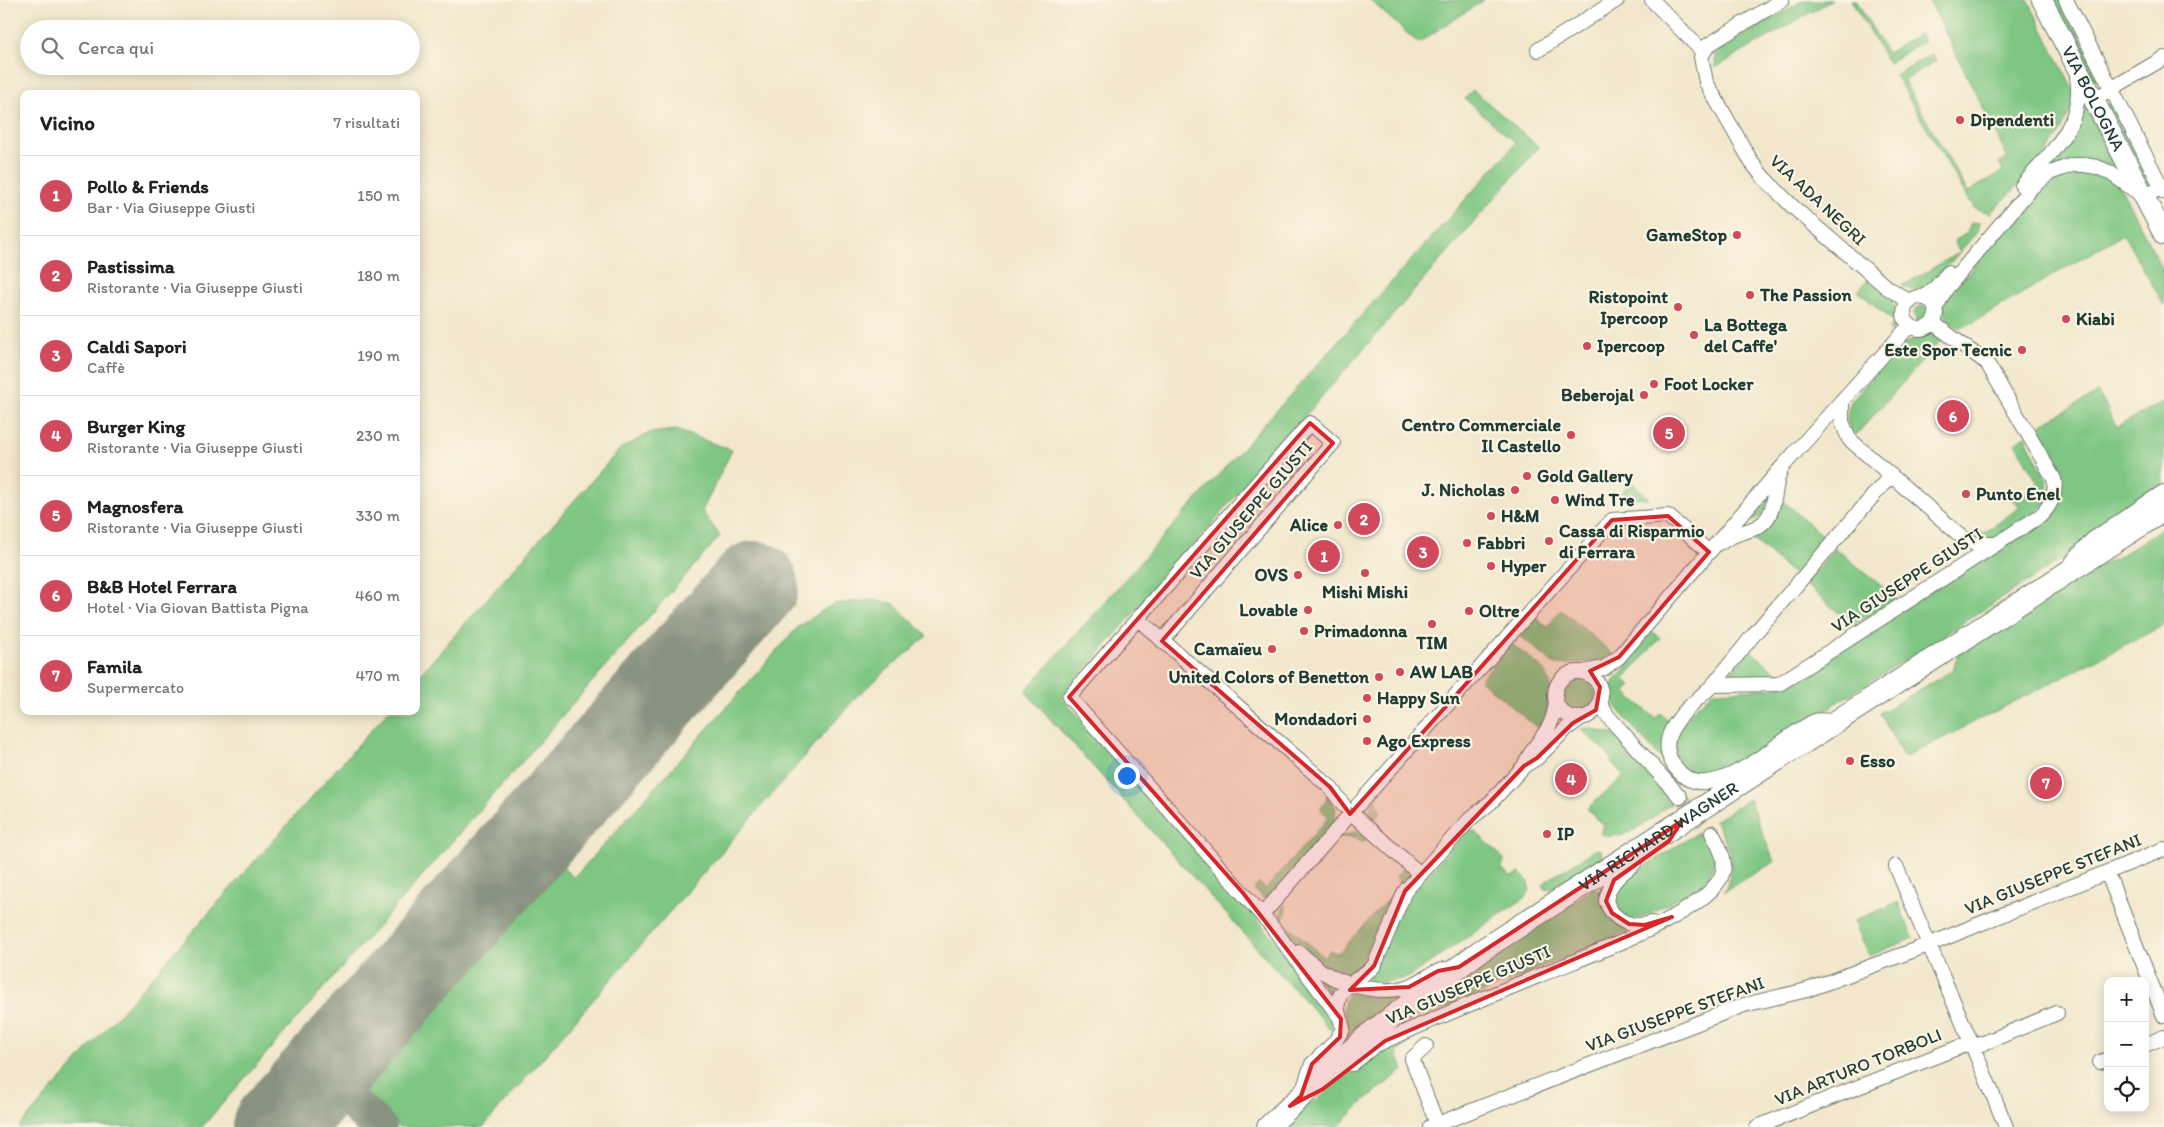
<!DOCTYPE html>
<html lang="it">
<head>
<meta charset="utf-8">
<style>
  :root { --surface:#fff; --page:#f6f6f6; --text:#222; --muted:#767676; --line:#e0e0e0; --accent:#d1495b }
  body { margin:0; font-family:Itim,sans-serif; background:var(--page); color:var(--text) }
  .controls { position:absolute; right:15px; bottom:15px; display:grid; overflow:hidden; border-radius:10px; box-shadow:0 2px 12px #0003 }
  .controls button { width:45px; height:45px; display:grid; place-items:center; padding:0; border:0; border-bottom:1px solid var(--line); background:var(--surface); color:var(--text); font:25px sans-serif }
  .you { position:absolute; left:1126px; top:775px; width:18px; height:18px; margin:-12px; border:4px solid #fff; border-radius:50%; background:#1a73e8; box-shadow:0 0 0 8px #1a73e833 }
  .badge { display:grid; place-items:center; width:32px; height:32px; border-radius:50%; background:var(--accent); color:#fff; font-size:16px; font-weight:700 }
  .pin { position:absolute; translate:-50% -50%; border:2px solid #fff; box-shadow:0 1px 5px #0006 }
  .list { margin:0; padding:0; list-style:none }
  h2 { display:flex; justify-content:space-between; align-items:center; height:65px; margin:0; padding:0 20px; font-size:21px }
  h2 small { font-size:16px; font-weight:400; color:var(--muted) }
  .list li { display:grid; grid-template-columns:32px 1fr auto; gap:15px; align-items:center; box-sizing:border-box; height:80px; padding:0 20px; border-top:1px solid var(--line) }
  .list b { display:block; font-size:19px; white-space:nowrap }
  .list p { margin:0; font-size:16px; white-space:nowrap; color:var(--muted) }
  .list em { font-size:16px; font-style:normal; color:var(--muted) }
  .icon { flex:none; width:28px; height:28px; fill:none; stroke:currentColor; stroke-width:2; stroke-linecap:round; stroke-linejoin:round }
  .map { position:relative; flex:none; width:2164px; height:1127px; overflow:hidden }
  .search { position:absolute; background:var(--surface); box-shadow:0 2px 12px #0003; left:20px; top:20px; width:400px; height:55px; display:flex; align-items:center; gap:12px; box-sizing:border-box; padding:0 18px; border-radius:28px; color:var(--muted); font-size:19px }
  .panel { position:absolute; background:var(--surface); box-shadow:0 2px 12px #0003; left:20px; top:90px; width:400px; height:625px; border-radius:10px }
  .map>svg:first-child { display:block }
</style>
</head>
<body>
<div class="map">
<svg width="2164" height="1127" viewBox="0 0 2164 1127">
  <rect width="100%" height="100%" fill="#fcf5e5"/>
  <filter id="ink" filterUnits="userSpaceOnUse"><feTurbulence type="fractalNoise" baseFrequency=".02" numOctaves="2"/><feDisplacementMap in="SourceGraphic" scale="10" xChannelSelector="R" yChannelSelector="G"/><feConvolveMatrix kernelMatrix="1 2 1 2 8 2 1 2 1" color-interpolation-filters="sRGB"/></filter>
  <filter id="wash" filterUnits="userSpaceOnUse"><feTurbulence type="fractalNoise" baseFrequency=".0096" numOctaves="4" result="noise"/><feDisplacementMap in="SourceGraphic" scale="20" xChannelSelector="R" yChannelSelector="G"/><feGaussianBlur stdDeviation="1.12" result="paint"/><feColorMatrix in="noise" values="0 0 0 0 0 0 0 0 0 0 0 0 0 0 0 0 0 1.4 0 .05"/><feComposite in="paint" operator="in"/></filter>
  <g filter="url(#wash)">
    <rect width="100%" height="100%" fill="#f2e7cc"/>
    <path fill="#7ec682" stroke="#4e825b" d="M1370,0h114l-66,43z
      M1804,0h28l-117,68v-14l5,-5z
      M1851,0h5l31,53 33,-19 4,7 -36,22z
      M1929,0h99l46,92c-1,39 -55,95 -84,121l-16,-5 -79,-133 37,-21 4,7 -32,20 64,111 35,-21 -4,-8 9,-5z
      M2052,0h9l40,76 -8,4z
      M1473,90l66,57 -478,550 164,182 103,127 7,19 -4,5 -306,-339 491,-548 -51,-44z
      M2113,102l42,81 -9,5 -42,-81z
      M2083,107l4,3 27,54 -2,3 -10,-4 -67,14z
      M2090,169l28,14 46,89v33l-41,-71 -151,89 -12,5c-13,-6 -16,-10 -17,-24l84,-105 31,-25z
      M1971,222l9,1 -2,8 -42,48 -7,6 -15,6 -12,-5 58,-34 -6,-11 13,-8z
      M1868,280c17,15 41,29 25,54l-5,-5 6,-7 -36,-31z
      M1914 314a8 8 0 1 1 16 0a8 8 0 1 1-16 0Z
      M1930,334l10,7 -84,94c-12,-9 -10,-23 -4,-35l49,-56z
      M2098,392l19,35 47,-26v83l-5,6 -103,73 -127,82 -205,128c-21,3 -45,4 -49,-22 -2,-8 -3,-14 1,-22 8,-14 26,-26 38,-38l63,-3 263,-165 17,-52 -21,-43z
      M676,430l56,20 -30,61 18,25 -518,591h-183l369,-416h28v-32l204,-230 29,-16z
      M2025,436l22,45 1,13 -4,11 -43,31 -13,4 -16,-1 7,-7 5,1 36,-26 -8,-8 27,-14 -24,-42z
      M1631,482l18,17 -31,-2z
      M1765,492l5,4c-4,16 -9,22 -24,28l-5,-4z
      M1779,497l48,43 -30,37 -48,-41z
      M2164,527v98l-260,133 -24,-45 73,-43 5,-15 128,-84 32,-14z
      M1835,548l61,50 -42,28 -49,-42z
      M873,600l20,3 34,33 -70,60 -374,431h-84l-40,-34 202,-227 13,12 224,-251 35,-23z
      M1561,610l52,44 -11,7 -47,4 -36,-30 15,-19 13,11z
      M1653,632l7,6 -36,41 7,6 -6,7 30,26 5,-5 9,8 1,48 -52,-59 -6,-14 1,-14 13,-14v-5z
      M1512,644c8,7 30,22 35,31 8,18 5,41 -6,56l-61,-51z
      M1750,650l31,26 -57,4z
      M1563 695a16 16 0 1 1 32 0a16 16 0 1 1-32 0Z
      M1588,728l27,7 57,68c-20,14 -46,41 -71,31l3,-9 -17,-16 37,-33 -13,-14 -1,-6 -29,-27z
      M1379,794l-3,7 5,12 -5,6c-9,-11 -5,-15 3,-25z
      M1327,795l9,13 -2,17 -64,74 -7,-1 -9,-8 5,-7 7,6 63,-72 -9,-8 6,-8z
      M1749,799l25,63 -50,29c14,-28 5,-44 -9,-70z
      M1471,830l5,2 28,27 -2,10 10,8 8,-4 9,9 1,8 -4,7 -119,81 -31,5 -14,-4 44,-82 61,-66z
      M1356,831l12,6 -5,6 -8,-6h-13z
      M1697,833l17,21v10l-5,13 -6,7 -60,33c-17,5 -19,-2 -30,-14l2,-17z
      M1597,849l4,1 1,6 -49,32 -7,2 -3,-5 3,-4z
      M1404,868l6,6v4l-37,82 -24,18c-31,-12 -49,-31 -71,-55v-5l7,-13 1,9 -5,6 43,37 6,-7 6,3 4,-1 57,-63 3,-5 -4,-8z
      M1594,888l8,4 30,37 -198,84 -6,1 -4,-4 1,-7 105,-73z
      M1898,902l15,36 -44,18 -15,-35z
      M1313,972l27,13 -8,13z
      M1350,993l48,2 -52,41c-1,-14 -7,-33 4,-43z
      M1419,1029l1,5 -23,19 6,17 -38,30 -27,27h-56l20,-20 15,-7 64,-53z"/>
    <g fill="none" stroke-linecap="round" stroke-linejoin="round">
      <path stroke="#889280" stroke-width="35" d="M321,1076l58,51"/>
      <path stroke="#889280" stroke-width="88" d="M276,1127l479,-542"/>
    </g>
  </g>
  <g filter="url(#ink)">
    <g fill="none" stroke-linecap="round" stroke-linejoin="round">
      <path stroke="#c8c5ae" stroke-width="14" stroke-dasharray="14 7" stroke-linecap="butt" d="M1680,797l32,36"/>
      <defs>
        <path id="street" d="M1652,0l51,52
          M1782,0l-74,45 -7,12 5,25 46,81 12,15 29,29 92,79 25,16
          M2066,0l98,192
          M1538,50l79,-50
          M2104,93l60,-35
          M2022,186c28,-33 63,-62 55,-109
          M1904 313a16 16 0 1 1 32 0a16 16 0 1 1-32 0Z
          M1923,298l12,-10 13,-15
          M1935,309l11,-20 86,-102 18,-14 22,-8h12l13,2 12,5 35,25 18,-10
          M1842,400v22l7,17 113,98 13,7h21
          M1722,542c10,-8 21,-9 33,-14 23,-10 17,-36 25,-56
          M1138,619l192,168 14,19
          M1162,641l171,-198 -23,-20 -241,274 201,227 71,95
          M1555 695a23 23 0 1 1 46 0a23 23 0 1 1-46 0Z
          M1583,672l21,-4 15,-11 164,-191 127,-141
          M1713,685l42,-52 136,-158
          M1601,699v6l5,9 74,83
          M1834,721c-5,0 -14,-2 -19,0 -36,15 -110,99 -143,41 -6,-10 -6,-22 0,-33 10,-18 26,-30 41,-44l66,-1 261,-168c10,-9 17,-23 14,-37l-67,-116 -54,-40
          M1524,766c12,-28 29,-32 32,-65
          M1358,805l254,-285 56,-4 41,36
          M1357,818l63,56
          M1634,864c-14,10 -25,19 -28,37 7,20 26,28 46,22
          M1896,866c36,88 75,173 110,261
          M2107,872l57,144
          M1262,915l84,-96
          M1299,952c8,7 16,15 24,20 22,14 62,24 87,14 12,-5 22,-14 35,-17
          M2145,1045l19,-8
          M1426,1046l-14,13 25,65
          M1974,1047l83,-34
          M2100,1062l8,-3
          M1352,1064l22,-18 11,-5c50,-23 102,-44 153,-65 42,-18 160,-58 182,-97 9,-16 0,-31 -8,-46
          M1303,1090l9,-26 22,-21 9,-14c-1,-6 -4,-12 -5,-19 -4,-23 23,-31 36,-44l31,-75 65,-72 21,-17 33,-36 13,-8 29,-29 15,-11
          M1430,1127l314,-122 63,-15 121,-45 236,-96
          M1757,1127l215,-85"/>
        <g id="secondary">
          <path id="s1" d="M2042,0l122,235"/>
          <path d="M2075,563l19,-21 70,-47"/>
        </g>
        <g id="primary">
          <path id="s2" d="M1268,1127l100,-92 111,-83 685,-442"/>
        </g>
      </defs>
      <use href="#street" stroke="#697869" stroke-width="16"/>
      <use href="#secondary" stroke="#697869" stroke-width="22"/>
      <use href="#primary" stroke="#697869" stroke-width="24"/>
      <use href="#street" stroke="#fff" stroke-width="14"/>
      <use href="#secondary" stroke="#fff" stroke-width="20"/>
      <use href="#primary" stroke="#fff" stroke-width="22"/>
    </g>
  </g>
  <path fill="#d62828" fill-opacity="0.2" stroke="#d62828" stroke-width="4" stroke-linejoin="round" d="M1310,423l23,20 -171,198 168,146 20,27 262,-294 56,-4 41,36 -90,105 -29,14 10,16 -4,23 -23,13 -36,35 -13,8 -119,125 -31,75 -24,24 59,-3 29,-16 21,-4 223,-146 -13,20 -55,39 -8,21 6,12 17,11 16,1 27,-8 -287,124 -62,48 -33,17 11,-10 11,-32 28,-27 1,-18 -98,-126 -174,-196z"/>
  <g fill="#d1495b" stroke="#fcf5e5" stroke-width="2">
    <circle cx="1960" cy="120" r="5"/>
    <circle cx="1737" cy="235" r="5"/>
    <circle cx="1750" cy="295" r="5"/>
    <circle cx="1678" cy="307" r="5"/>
    <circle cx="2066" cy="319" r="5"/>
    <circle cx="1694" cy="335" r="5"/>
    <circle cx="1587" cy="346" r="5"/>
    <circle cx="2022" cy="350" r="5"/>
    <circle cx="1654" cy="384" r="5"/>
    <circle cx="1644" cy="395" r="5"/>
    <circle cx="1571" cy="435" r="5"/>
    <circle cx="1527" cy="476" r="5"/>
    <circle cx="1515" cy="490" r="5"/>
    <circle cx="1966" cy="494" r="5"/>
    <circle cx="1555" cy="500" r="5"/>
    <circle cx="1491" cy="516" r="5"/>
    <circle cx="1338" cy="525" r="5"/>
    <circle cx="1549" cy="541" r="5"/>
    <circle cx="1467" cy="543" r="5"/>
    <circle cx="1491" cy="566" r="5"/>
    <circle cx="1365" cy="573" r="5"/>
    <circle cx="1298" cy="575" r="5"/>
    <circle cx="1308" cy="610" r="5"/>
    <circle cx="1469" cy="611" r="5"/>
    <circle cx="1432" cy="624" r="5"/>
    <circle cx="1304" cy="631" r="5"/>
    <circle cx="1272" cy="649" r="5"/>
    <circle cx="1400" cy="672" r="5"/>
    <circle cx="1379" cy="677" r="5"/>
    <circle cx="1367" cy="698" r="5"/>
    <circle cx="1367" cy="719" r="5"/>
    <circle cx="1367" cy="741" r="5"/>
    <circle cx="1850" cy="761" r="5"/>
    <circle cx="1547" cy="834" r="5"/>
  </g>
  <g text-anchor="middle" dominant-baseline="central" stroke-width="4.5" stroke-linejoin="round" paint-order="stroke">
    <g font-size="18" fill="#1f3d34" stroke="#fcf5e5">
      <text stroke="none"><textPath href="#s1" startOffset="111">VIA BOLOGNA</textPath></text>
      <text transform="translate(1818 200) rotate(43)">VIA ADA NEGRI</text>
      <text transform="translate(1251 510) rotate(-49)">VIA GIUSEPPE GIUSTI</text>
      <text transform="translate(1907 580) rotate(-33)">VIA GIUSEPPE GIUSTI</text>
      <text stroke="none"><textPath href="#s2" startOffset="488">VIA RICHARD WAGNER</textPath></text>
      <text transform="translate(2053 874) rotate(-22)">VIA GIUSEPPE STEFANI</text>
      <text transform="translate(1468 985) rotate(-23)">VIA GIUSEPPE GIUSTI</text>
      <text transform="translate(1675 1014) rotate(-20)">VIA GIUSEPPE STEFANI</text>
      <text transform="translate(1858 1067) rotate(-22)">VIA ARTURO TORBOLI</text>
    </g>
    <g font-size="18" font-weight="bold" fill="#1f3d34" stroke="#fcf5e5" text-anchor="start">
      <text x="1970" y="120">Dipendenti</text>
      <text x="1727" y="235" text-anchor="end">GameStop</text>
      <text x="1760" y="295">The Passion</text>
      <text x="1668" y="297" text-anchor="end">Ristopoint<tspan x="1668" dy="21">Ipercoop</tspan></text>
      <text x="2076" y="319">Kiabi</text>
      <text x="1704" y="325">La Bottega<tspan x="1704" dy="21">del Caffe'</tspan></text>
      <text x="1597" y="346">Ipercoop</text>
      <text x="2012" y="350" text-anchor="end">Este Spor Tecnic</text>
      <text x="1664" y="384">Foot Locker</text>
      <text x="1634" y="395" text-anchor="end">Beberojal</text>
      <text x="1561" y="425" text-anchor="end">Centro Commerciale<tspan x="1561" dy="21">Il Castello</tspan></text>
      <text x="1537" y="476">Gold Gallery</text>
      <text x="1505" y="490" text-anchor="end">J. Nicholas</text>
      <text x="1976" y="494">Punto Enel</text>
      <text x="1565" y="500">Wind Tre</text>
      <text x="1501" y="516">H&amp;M</text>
      <text x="1328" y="525" text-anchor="end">Alice</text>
      <text x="1559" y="531">Cassa di Risparmio<tspan x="1559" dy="21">di Ferrara</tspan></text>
      <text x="1477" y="543">Fabbri</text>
      <text x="1501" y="566">Hyper</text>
      <text x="1288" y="575" text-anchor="end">OVS</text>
      <text x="1365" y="592" text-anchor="middle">Mishi Mishi</text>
      <text x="1298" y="610" text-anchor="end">Lovable</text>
      <text x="1479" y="611">Oltre</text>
      <text x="1314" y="631">Primadonna</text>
      <text x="1432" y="643" text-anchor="middle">TIM</text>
      <text x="1262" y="649" text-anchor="end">Camaïeu</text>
      <text x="1410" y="672">AW LAB</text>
      <text x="1369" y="677" text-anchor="end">United Colors of Benetton</text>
      <text x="1377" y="698">Happy Sun</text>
      <text x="1357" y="719" text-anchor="end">Mondadori</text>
      <text x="1377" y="741">Ago Express</text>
      <text x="1860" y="761">Esso</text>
      <text x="1557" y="834">IP</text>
    </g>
  </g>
</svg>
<div class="controls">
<button>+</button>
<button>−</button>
<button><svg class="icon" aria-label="locate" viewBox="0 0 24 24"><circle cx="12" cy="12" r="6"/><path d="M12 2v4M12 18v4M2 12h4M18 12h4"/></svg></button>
</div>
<div class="you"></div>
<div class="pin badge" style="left:1324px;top:556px">1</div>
<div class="pin badge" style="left:1364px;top:519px">2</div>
<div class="pin badge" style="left:1423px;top:552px">3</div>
<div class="pin badge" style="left:1571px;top:779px">4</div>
<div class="pin badge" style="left:1669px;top:433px">5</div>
<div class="pin badge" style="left:1953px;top:416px">6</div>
<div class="pin badge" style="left:2046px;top:783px">7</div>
<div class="search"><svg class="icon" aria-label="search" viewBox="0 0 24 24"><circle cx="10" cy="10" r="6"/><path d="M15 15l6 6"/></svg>Cerca qui</div>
<section class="panel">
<h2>Vicino<small>7 risultati</small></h2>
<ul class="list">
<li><span class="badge">1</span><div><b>Pollo &amp; Friends</b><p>Bar · Via Giuseppe Giusti</p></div><em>150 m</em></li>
<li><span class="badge">2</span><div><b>Pastissima</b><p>Ristorante · Via Giuseppe Giusti</p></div><em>180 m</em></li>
<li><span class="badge">3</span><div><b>Caldi Sapori</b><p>Caffè</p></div><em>190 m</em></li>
<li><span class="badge">4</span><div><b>Burger King</b><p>Ristorante · Via Giuseppe Giusti</p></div><em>230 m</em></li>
<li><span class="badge">5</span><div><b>Magnosfera</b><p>Ristorante · Via Giuseppe Giusti</p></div><em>330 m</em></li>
<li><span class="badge">6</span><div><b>B&amp;B Hotel Ferrara</b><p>Hotel · Via Giovan Battista Pigna</p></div><em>460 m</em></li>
<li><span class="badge">7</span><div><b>Famila</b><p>Supermercato</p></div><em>470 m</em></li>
</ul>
</section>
</div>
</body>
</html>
